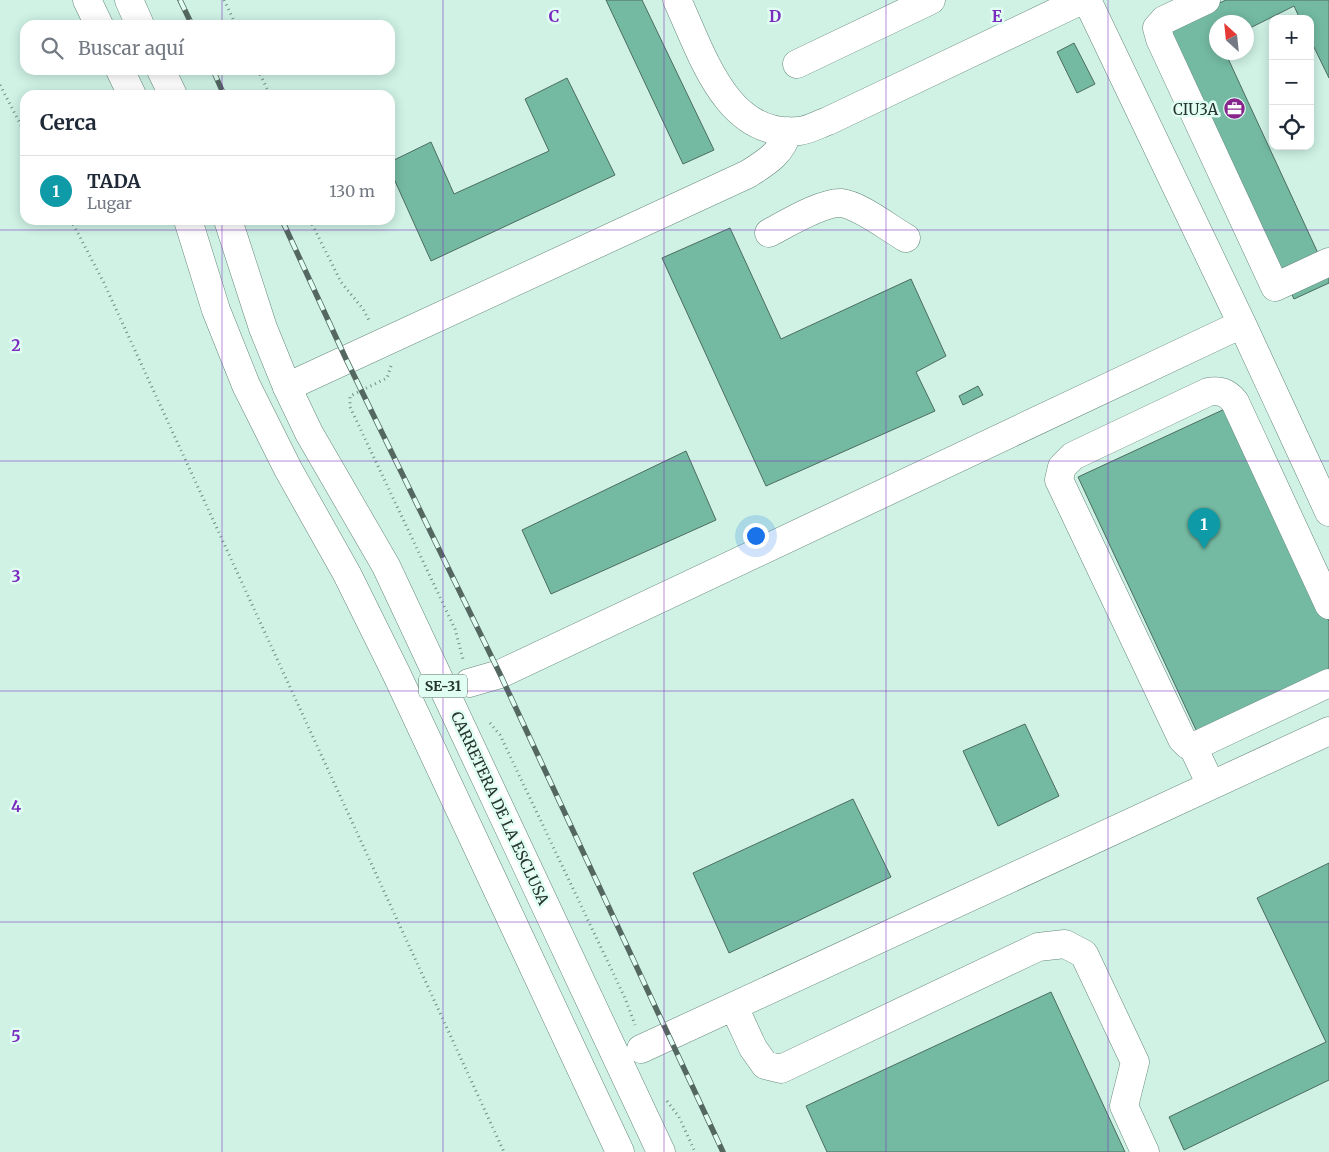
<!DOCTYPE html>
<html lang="es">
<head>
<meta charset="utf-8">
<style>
  :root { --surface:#fff; --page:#f2f2f3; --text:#1f2937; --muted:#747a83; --line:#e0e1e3; --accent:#88258d }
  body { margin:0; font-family:Merriweather,serif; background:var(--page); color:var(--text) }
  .controls { position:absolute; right:15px; top:15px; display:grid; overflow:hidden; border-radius:10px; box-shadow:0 2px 12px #0003 }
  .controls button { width:45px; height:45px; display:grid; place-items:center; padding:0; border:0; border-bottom:1px solid var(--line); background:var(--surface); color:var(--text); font:25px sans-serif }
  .compass { position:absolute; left:1209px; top:15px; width:45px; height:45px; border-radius:50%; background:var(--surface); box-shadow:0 2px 12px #0003; rotate:333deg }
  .you { position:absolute; left:755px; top:535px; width:18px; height:18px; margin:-12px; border:4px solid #fff; border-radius:50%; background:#1a73e8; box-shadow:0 0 0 8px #1a73e833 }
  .badge { display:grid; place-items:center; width:32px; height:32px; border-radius:50%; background:var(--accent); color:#fff; font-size:16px; font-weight:700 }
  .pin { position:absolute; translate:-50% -41px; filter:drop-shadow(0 1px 2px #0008) }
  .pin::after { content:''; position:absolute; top:26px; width:18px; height:15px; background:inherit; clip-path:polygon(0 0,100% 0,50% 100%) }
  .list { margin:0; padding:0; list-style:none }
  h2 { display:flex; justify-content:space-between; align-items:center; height:65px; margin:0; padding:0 20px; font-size:21px }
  h2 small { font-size:16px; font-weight:400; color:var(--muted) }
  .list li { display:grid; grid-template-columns:32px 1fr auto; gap:15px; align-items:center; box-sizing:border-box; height:70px; padding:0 20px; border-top:1px solid var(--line) }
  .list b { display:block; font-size:19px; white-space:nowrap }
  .list p { margin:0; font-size:16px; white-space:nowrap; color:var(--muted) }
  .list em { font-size:16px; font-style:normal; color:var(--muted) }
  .icon { flex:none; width:28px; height:28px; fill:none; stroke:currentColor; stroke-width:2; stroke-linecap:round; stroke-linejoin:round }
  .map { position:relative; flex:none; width:1329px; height:1152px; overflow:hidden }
  .search { position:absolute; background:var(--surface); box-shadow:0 2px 12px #0003; left:20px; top:20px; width:375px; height:55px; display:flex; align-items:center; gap:12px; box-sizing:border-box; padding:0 18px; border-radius:15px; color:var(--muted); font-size:19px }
  .panel { position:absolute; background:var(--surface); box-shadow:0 2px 12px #0003; left:20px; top:90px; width:375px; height:135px; border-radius:15px }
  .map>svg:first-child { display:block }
</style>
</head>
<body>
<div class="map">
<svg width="1329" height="1152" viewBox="0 0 1329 1152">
  <rect width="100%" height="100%" fill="#cff2e5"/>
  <path fill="#74baa2" stroke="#4c6c60" d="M606,0h36l72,150 -31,14z
    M1226,0h103v78l-19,-39v-20h-10l-6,-13 -48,24v-8h-30v30h9l104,225v6l-35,16 -129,-271z
    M1074,43l21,41 -18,9 -20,-41z
    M567,78l48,97 -184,86 -41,-91v-8l41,-20 23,52 95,-43 -24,-52z
    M730,228l51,111 130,-60 35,77 -30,16 19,39 -169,75 -104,-228z
    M978,386l5,9 -20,10 -4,-9z
    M1229,407l100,214v50l-132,61 -119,-255z
    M686,451l30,69 -165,74 -29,-64z
    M1025,724l34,72 -61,30 -35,-75z
    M853,799l38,78 -162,76 -36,-80z
    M1329,863v217l-145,70 -15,-33 157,-75 -69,-144z
    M1051,992l74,160h-298l-21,-46z"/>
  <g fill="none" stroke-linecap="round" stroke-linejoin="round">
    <defs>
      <path id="minor" d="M677,0c25,53 49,139 122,131 10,-1 20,-7 29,-10l254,-121
        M1087,0l155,324 87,188
        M1206,0l-42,20 -7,8 3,11 115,248 54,-25
        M797,64l134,-64
        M769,233c17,-9 53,-31 72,-30 19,2 49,26 65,35
        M287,387l461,-213c19,-12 34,-21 40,-43
        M469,683l31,-9 742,-350
        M1193,747l136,-64
        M1211,785l-18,-38 -5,-2 -6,-6 -123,-259 3,-13 11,-11 135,-64c12,-2 19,0 27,10l94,203
        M734,1007l19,41 12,17 16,4 257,-122 27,-3 19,10 51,108 -11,44 21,46
        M641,1049l688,-318"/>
      <path id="highway" d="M87,0l12,25
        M129,0l11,25
        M120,70l12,25
        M161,70l12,25
        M188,220l28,90 30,75 42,84 59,105 49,99 224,479
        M228,220l35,108 24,59 22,46 77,133 275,586"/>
    </defs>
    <use href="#minor" stroke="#66877b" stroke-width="29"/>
    <use href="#highway" stroke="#66877b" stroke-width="29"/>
    <path stroke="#758d84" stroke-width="3" stroke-dasharray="1 4" stroke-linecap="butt" d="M224,0l12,25
      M258,70l12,25
      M0,85l25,48
      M71,220l33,63 400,869
      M310,220l31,62 22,27 7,13
      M391,366l-4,12 -37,18v11l105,222 8,30
      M490,723l10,12 125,263 10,27
      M667,1101l12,16 16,35"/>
    <use href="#minor" stroke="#fff" stroke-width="28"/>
    <use href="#highway" stroke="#fff" stroke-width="28"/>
    <defs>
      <path id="rail" d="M180,0l12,25
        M213,70l11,25
        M282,220l64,139 154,315 223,478"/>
    </defs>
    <use href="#rail" stroke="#546861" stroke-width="5.5"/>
    <use href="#rail" stroke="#e1fef3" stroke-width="4" stroke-dasharray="11" stroke-linecap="butt"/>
  </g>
  <path fill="none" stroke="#7b2cbf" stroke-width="1" stroke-opacity="0.55" d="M222,0v25M443,0v1152M664,0v1152M886,0v1152M1108,0v1152M222,70v25M222,220v932M0,230h1329M0,461h1329M0,691h1329M0,922h1329"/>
  <defs>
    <symbol id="office-disc" viewBox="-11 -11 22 22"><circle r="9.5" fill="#88258d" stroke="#e1fef3"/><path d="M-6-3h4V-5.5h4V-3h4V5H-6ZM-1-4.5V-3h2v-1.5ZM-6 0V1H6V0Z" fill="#fff"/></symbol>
  </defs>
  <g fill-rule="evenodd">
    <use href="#office-disc" x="1222" y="96" width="25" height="25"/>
  </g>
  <g text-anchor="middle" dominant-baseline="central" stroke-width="5" stroke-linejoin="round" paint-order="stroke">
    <rect fill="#e1fef3" stroke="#5f716a" stroke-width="1" x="419" y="674.5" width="48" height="23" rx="4"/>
    <g font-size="14" font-weight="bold" fill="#273530">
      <text x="443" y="686">SE-31</text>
    </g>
    <g font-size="15" fill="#273530" stroke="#e1fef3" text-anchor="end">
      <text x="1218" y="109">CIU3A</text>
    </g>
    <g font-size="15" fill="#273530" stroke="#e1fef3">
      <text transform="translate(500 808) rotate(65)">CARRETERA DE LA ESCLUSA</text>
    </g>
  </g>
  <g font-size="16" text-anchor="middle" font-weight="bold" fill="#7b2cbf" stroke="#e1fef3" stroke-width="5" stroke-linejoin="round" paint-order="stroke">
    <text x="554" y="22">C</text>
    <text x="775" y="22">D</text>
    <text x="997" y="22">E</text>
    <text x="16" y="351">2</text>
    <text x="16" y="582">3</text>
    <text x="16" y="812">4</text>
    <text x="16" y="1042">5</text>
  </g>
</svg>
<div class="controls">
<button>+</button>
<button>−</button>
<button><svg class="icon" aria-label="locate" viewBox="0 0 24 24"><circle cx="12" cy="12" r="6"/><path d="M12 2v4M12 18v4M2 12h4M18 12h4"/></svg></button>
</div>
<svg class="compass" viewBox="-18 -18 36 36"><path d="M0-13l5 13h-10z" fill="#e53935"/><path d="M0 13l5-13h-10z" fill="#747a83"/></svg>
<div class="you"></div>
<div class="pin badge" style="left:1204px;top:549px;background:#0f9aa8">1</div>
<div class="search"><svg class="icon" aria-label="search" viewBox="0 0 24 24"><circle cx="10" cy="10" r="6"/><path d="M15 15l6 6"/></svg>Buscar aquí</div>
<section class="panel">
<h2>Cerca<small></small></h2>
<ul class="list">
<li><span class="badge" style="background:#0f9aa8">1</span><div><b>TADA</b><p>Lugar</p></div><em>130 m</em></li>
</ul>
</section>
</div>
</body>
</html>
